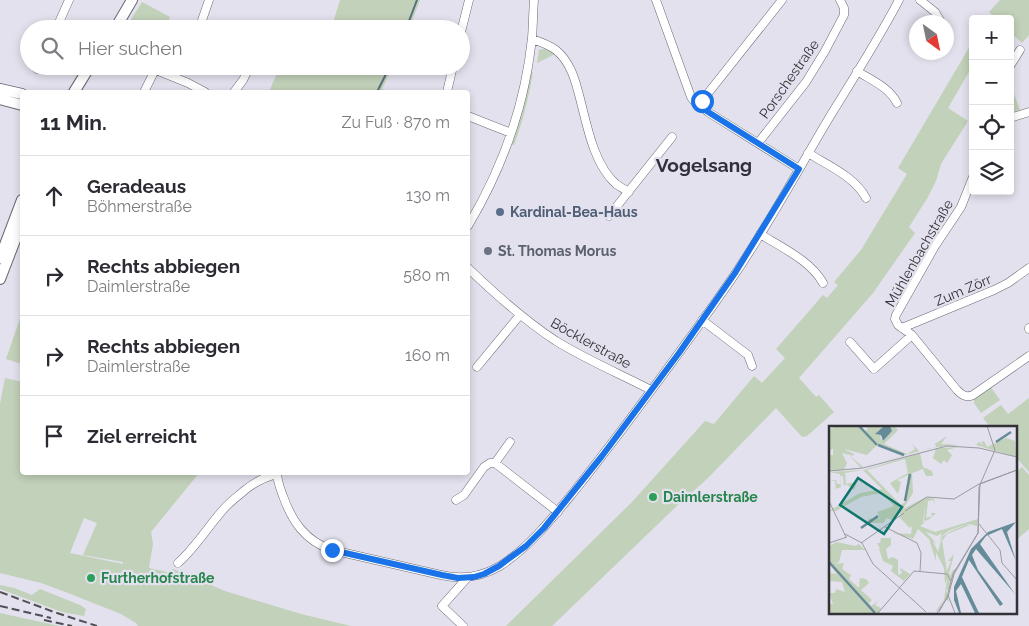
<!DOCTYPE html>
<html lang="de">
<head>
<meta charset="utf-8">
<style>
  :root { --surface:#fff; --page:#f2f2f3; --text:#2b2b33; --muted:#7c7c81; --line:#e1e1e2 }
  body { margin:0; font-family:Raleway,sans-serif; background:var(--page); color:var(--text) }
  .controls { position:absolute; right:15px; top:15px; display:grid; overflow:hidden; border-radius:5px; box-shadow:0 2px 8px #0003 }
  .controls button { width:45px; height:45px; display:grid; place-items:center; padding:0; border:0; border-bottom:1px solid var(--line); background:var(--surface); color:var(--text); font:25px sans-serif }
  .compass { position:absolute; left:909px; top:15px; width:45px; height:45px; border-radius:50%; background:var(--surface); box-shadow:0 2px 8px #0003; rotate:147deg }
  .stop { position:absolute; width:15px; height:15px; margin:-11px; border:4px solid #1a73e8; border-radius:50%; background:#fff }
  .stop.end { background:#1a73e8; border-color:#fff; box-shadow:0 1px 5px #0008 }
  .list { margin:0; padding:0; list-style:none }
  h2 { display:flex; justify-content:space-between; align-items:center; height:65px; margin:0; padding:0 20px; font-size:21px }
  h2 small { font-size:16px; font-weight:400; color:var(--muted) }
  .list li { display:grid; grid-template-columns:32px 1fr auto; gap:15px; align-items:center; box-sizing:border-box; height:80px; padding:0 20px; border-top:1px solid var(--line) }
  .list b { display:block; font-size:19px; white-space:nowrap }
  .list p { margin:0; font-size:16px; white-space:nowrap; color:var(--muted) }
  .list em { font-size:16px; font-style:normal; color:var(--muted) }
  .icon { flex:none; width:28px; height:28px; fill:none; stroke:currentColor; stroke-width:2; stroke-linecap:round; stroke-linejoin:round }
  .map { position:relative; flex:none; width:1029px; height:626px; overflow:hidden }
  .search { position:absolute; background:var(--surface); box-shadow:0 2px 8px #0003; left:20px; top:20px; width:450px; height:55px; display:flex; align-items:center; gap:12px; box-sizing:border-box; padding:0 18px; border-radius:28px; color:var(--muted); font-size:19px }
  .panel { position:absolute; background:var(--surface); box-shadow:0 2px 8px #0003; left:20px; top:90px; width:450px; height:385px; border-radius:5px }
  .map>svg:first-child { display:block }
</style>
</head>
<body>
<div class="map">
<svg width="1029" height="626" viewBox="0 0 1029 626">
  <rect width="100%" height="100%" fill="#e2e1ed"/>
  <path fill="#c2d1b9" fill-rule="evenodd" d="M340,0h80l-11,29h-78z
    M1000,0h29v35l-7,8 -12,-11v-13h-22l4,-4 -3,-3z
    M142,2l28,15 -5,12h-16l-19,-8z
    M973,41v24l-25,43 20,13 -27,43 -5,17 -8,16 -19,30 6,6 -42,60 -74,85 17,19 3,-2 15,17 -27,24 -5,1 -26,-29 -69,71 -24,21 -131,126h-46l126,-124 73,-81 9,3 40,-48 8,7 23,-25 -9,-9 47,-54 4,3 11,-13 -4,-3 27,-32 46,-76 -9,-6z
    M543,49l7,1 5,4 -18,9 2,-13z
    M280,66h113l-11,23 9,3h-122z
    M533,72c-4,25 -10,49 -19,73h-4l18,-70z
    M1010,83l10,27 -10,3z
    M22,313v51l-16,-5z
    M5,378l17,4v90l177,1 -48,59 2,12 -4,24 18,4 6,-3 52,22 76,23 50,12h-213l-2,-3 -15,-9 -53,-21 -27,-10 -41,-10v-169zM84,518l13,5 -14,32 40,7v2l-53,-11z
    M990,386l10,14 -19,13 -7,-10v-6z
    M1029,398v74l-14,-16v-29h-25l-7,-9 18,-13 7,9z
    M1022,467l7,8v54l-14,12v-68z
    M0,585l14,3 18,7 8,-6 40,16 6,4 -2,7 -22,-4 -62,-23z
    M0,613l59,13h-59z"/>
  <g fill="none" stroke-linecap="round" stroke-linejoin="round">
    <path stroke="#56717b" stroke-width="2" d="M406,29l11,-29
      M377,92l13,-26"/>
    <defs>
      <path id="street" d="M656,0l35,97 3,4 7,3
        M920,0l15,12 6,10
        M119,22l18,7
        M56,29l13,-29
        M199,29l10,-29
        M461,32l8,-32
        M532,39c9,3 17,6 24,11 13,11 18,26 22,41 8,28 14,72 38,93 4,3 8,5 13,8
        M1010,66l10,-16
        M37,69l1,-3
        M156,70l32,13 17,9
        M857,71c14,9 32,16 40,32
        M144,92l13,-26
        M234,92l9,-12 7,-14
        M447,92l6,-26
        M701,104l4,-7 77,-97
        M701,104l1,3 6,5 91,57
        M468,116l43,17
        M1010,118l19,-6
        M758,143l48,-61 19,-31 19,-36v-7l-4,-8
        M808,153c21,13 47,24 58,45
        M973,177l-12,30 -26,39 -39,69 -1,4 3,6 14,10 45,55c5,5 9,8 16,5l56,-39
        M609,216l63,-79
        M468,226c34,-57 57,-121 64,-188 1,-12 1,-25 2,-38
        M760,234c21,13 51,27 63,49
        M468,268c27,26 56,52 88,73 29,18 64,33 95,49
        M702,320l46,35 4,11
        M902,328l92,-38 14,-7 21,-15
        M1029,328v1
        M850,342l24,27 38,-34
        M477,367l43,-52
        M495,463l15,-21
        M277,472c0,9 3,16 6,24 9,25 22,45 49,54l109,25c22,5 40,2 59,-9 29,-19 50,-45 72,-72 17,-21 33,-42 49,-63 39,-52 78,-104 114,-157 34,-50 63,-104 94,-156 24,-39 49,-78 70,-118
        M456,500l8,-5 20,-28 6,-4h5l63,49
        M178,563c17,-15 29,-35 44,-52 6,-8 15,-14 23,-21 10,-8 19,-13 32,-16
        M463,626l-21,-20 25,-28"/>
      <path id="secondary" d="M115,29l17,-29
        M0,89l22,5
        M74,92l16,-26
        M0,99l22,6
        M0,258l22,-58
        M0,279l22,-57"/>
    </defs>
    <use href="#street" stroke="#6a6974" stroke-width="9"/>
    <use href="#secondary" stroke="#6a6974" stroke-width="12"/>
    <use href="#street" stroke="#fff" stroke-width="8"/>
    <use href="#secondary" stroke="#fff" stroke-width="10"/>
    <path stroke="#4f4f54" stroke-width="2" stroke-dasharray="8 4" stroke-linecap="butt" d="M0,592l54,20 43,14
      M0,606l51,12
      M44,620l28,6"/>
  </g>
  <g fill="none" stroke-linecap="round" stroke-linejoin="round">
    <path stroke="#1a73e8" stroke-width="6" d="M332,550l110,25 16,3 16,-1 10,-3 15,-8 27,-20 18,-18 58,-72 77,-103 56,-80 64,-104 -94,-59 -4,-6 1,-3"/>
  </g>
  <circle fill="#5c6f8a" stroke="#e2e1ed" stroke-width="2" cx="500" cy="212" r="5"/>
  <circle fill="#6b7280" stroke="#e2e1ed" stroke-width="2" cx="488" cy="251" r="5"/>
  <g fill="#2e9e5b" stroke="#e2e1ed" stroke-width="2">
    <circle cx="653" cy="497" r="5"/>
    <circle cx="91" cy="578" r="5"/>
  </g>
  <g text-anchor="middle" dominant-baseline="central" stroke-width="4.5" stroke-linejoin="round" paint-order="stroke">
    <g font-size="14" fill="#323236" stroke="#e2e1ed">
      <text transform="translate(789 79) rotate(-55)">Porschestraße</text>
      <text transform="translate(919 253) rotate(-60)">Mühlenbachstraße</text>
      <text transform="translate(963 290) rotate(-23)">Zum Zörr</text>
      <text transform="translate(591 343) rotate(29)">Böcklerstraße</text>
    </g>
    <g font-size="14" font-weight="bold" fill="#4e5e75" stroke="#e2e1ed" text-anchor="start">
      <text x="510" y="212">Kardinal-Bea-Haus</text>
    </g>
    <g font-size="14" font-weight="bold" fill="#5b616d" stroke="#e2e1ed" text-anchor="start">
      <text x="498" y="251">St. Thomas Morus</text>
    </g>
    <g font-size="14" font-weight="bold" fill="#27864d" stroke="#e2e1ed" text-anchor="start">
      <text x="663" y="497">Daimlerstraße</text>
      <text x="101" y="578">Furtherhofstraße</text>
    </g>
    <g font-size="19" font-weight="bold" fill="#313039" stroke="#e2e1ed">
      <text x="704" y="165">Vogelsang</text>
    </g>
  </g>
  <g transform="translate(829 426)">
    <rect width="188" height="188" fill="#e2e1ed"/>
    <path d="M7,0h26l3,5 3,-2 -3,-3h19l-9,8 6,1 -1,3 3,3 9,-10 -3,-3 5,-2 4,4 -14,14 23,10 8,-5 -3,-5 7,7 17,-4 -1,-3 12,-8 -6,8 18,1 -29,3 -74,21 -27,2v-16h4v-7l-3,3 -1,-3v-18zM48,19l26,11 -40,11 -15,-13 5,2 1,-2 -10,-5 23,6zM13,27l7,2 12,13 -17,2 3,-7zM177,12l9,3 1,16 -40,-12 3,-3 5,4 -3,-4 3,-1 3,6zM129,21l-11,3 5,5 -5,8 -3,-3 -3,4 -8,-6 3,-9 -16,4 3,14 9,4 1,5h-7l-3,-7 -11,4 1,20 -10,16 23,-12 8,2 1,6 -2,-5 -5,1 -2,17 6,-2 -1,-3h5l-8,7 -4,1 1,-16 -2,17h2l-5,4 15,6 43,-13 -1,7 -8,-2 -8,2 -13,5 -6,5 -3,5 3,-8 -5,3 -11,-4 11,12 -4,-3 5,11 4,-15 7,-5 9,-4 7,-3h5l-23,9 -5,7 5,30 4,-10h-3l6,-7 -5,20 2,1 1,-4 4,-3 -4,15v-5l-3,13 -3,-2 3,13 -3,-3 -7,10 -4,3 9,-12 3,-21 -2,5 -1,-16 -8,-16v9l-7,-22 -11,-10 -5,10 -20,-6 18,1 1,-8 -2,2 -11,-11 2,-5 -9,8 -5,-2 -4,5h-12l-11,6 10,-11h10l-3,-6 17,-6 -12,-13 -21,4 -25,14h-7l31,-18 22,-4 -19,-19 -18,3 1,11 11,-2 -3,8 -8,-6 -2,2 -1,-10h-3l1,11 -5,2 -1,-8 -6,-1h7l1,4h4l-1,-10 -11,-2 35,-2 20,-6 32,-10 14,-4 12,-2zM76,33l3,14 -18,10 8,11 3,-12 -4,-2 11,-5 -3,27 -4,3 -34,-35zM52,112h10v7l-5,4 2,10 5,-2 5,3v15l4,-2 -2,-5 10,6 -6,7 -13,-10 2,-5 -10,-5 -4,-12 -11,2 12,-2 -3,-6h3zM8,116l18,4 4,-2 6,6h-23l-3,12 -4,2 9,-1 -2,6 9,6 -2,4 10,9 1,-10 6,1 3,4 -8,7 11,10 -3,3 2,3 7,-5 -3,4 6,3 -3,5h-49v-9h4l-4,-11h6l1,-4 9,3 -3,-10 -13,-1v-8l8,1 -8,-10v-18z" fill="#c2d1b9" fill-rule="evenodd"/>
    <path d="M55,0h6l2,5 -9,10 -2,-6 -6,-1zM187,96l-9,10 9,29 -14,-32 -16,7 -6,8 35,50 -39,-45 -4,6 6,15 25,34 -3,2 -31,-46 -7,17 17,36h-4l-14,-29 -5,7 5,22h-2l-5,-13v-13l17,-38 17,-17z" fill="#668c99"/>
    <path fill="none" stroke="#668c99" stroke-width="2.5" d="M30,0l18,19M167,16l15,-10M49,19l26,10M76,75l5,-27M32,102l17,-12M0,136l46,51"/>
    <path fill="none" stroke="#9c9ba4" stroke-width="1" d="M0,45l34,-3 84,-22 32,2 38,9M0,75l17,36M76,85l22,-14 27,2 25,-15 38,-14M150,98l21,26 2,13 15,17M56,101l32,16 4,10 -1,18M16,108l17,9 11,21 41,37M0,117l18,-6M32,117l43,-30M119,169l7,18M84,174l13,12M110,186l8,-15 6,-23 25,-41 2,-49 37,-14M49,187l36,-42 33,3 4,7M108,187l11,-16 6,-23 24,-41 1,-46 16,-37 -8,-24"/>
    <path fill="#0f766e" fill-opacity="0.15" stroke="#0f766e" stroke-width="2.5" d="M29,52l44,29 -18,27 -44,-29z"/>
    <rect width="188" height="188" fill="none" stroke="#323236" stroke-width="2.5"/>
  </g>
</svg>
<div class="controls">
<button>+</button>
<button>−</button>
<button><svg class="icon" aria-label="locate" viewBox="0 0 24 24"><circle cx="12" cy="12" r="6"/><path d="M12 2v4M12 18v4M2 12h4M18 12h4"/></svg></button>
<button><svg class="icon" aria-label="layers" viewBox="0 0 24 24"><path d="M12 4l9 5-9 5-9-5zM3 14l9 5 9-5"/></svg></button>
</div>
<svg class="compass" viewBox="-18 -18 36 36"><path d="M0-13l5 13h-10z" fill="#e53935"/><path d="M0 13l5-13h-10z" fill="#7c7c81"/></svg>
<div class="stop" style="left:702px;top:101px"></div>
<div class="stop end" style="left:332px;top:550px"></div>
<div class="search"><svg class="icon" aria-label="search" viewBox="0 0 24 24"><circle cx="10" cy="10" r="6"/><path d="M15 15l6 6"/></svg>Hier suchen</div>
<section class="panel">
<h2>11 Min.<small>Zu Fuß · 870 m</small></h2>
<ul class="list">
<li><svg class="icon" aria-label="ahead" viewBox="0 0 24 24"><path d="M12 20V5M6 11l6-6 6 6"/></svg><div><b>Geradeaus</b><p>Böhmerstraße</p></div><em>130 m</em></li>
<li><svg class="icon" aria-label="right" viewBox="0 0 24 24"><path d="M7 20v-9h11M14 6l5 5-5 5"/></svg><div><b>Rechts abbiegen</b><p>Daimlerstraße</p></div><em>580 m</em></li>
<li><svg class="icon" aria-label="right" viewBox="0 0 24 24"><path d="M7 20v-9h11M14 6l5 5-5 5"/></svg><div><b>Rechts abbiegen</b><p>Daimlerstraße</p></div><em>160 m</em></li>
<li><svg class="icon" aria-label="arrive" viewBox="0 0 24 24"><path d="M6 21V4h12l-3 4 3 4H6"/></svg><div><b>Ziel erreicht</b></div></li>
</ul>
</section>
</div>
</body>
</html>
